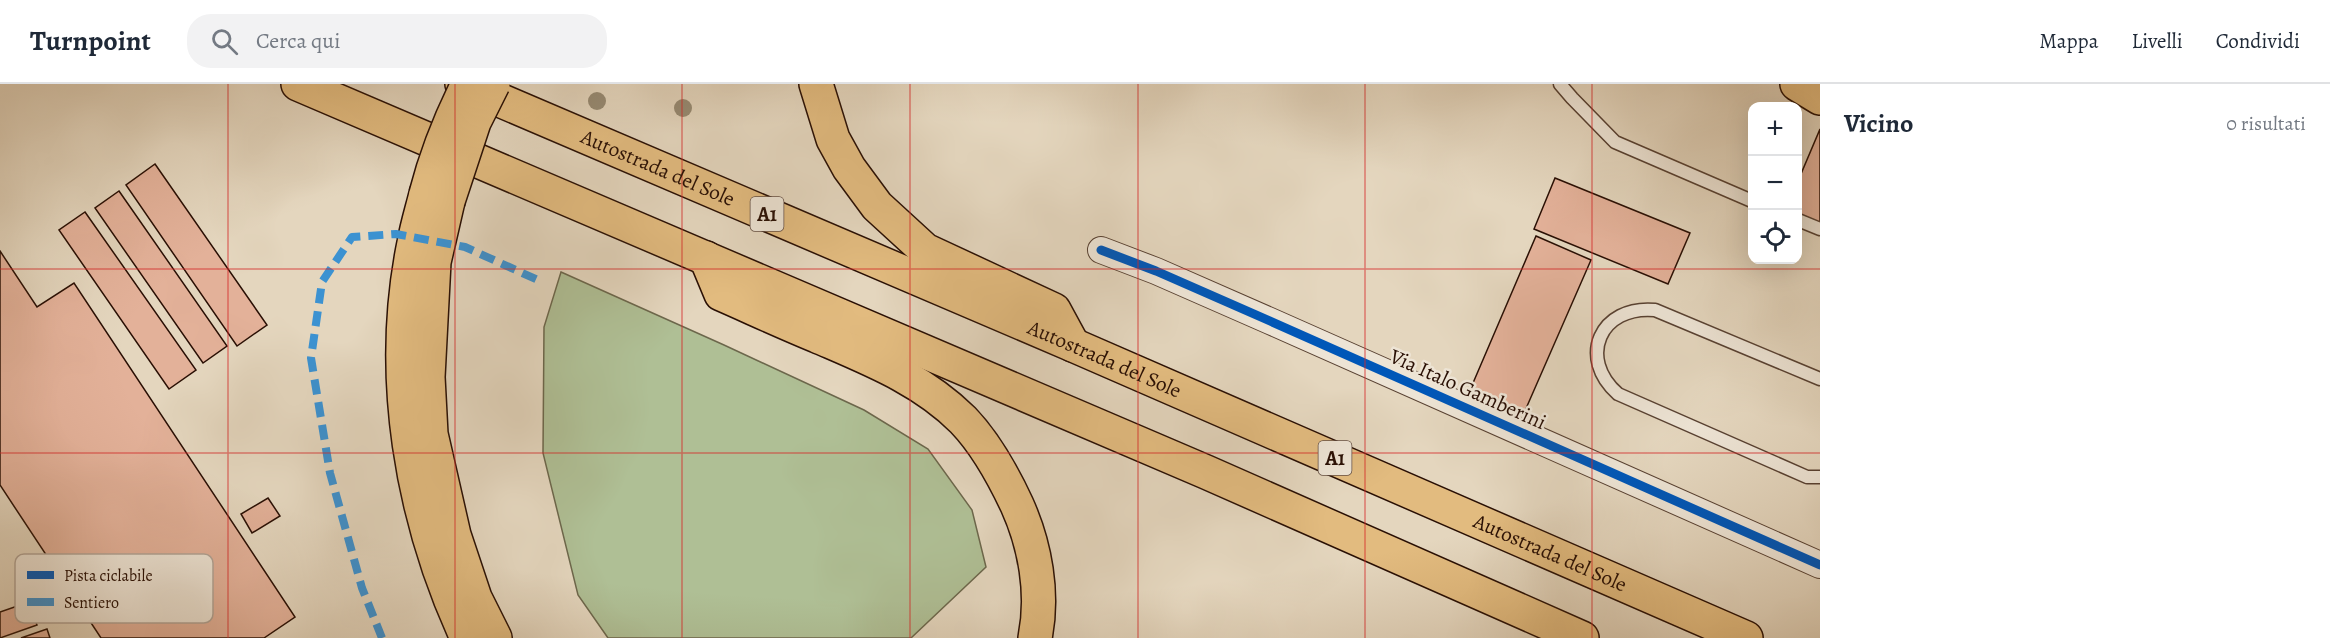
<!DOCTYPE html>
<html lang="it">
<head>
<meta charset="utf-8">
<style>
  :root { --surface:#fff; --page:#f2f2f3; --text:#1f2937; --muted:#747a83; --line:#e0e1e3 }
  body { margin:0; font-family:Alegreya,serif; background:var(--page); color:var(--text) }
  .controls { position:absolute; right:18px; top:18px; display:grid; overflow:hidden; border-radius:12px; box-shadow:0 6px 24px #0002 }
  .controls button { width:54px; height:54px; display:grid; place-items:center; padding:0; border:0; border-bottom:2px solid var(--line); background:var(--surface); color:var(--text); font:30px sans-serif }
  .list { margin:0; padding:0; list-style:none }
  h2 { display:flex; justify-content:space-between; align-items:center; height:78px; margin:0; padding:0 24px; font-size:26px }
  h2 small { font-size:20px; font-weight:400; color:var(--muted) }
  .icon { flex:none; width:33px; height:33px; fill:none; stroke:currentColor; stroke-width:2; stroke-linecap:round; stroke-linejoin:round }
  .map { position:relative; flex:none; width:1820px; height:554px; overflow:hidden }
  header { display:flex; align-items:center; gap:36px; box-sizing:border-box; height:84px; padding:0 30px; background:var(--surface); border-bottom:2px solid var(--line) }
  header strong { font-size:28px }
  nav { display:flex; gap:33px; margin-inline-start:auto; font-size:21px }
  .search { width:420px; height:54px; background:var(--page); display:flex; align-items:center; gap:15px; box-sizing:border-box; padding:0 21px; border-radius:24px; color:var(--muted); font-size:22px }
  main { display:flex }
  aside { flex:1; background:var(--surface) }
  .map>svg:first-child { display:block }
</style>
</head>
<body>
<header>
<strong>Turnpoint</strong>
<div class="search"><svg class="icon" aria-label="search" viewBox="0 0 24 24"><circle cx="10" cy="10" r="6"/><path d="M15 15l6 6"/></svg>Cerca qui</div>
<nav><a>Mappa</a><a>Livelli</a><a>Condividi</a></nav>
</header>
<main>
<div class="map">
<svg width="1820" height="554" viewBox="0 0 1820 554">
  <rect width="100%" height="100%" fill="#e4d6be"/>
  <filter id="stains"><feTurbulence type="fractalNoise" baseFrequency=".00333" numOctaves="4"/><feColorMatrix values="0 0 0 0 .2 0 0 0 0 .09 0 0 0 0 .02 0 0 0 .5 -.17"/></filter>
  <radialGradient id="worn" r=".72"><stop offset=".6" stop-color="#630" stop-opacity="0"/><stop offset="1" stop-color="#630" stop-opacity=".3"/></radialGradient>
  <path fill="#afbf95" stroke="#6c674c" stroke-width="1.5" d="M561,188l163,73 140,65 64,39 44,61 14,57 -75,71h-303l-30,-43 -35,-142 1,-126z"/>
  <path fill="#e3b199" stroke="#290f04" stroke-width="1.5" d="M1820,45v94l-22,-9v-33z
    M155,80l112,161 -30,21 -111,-161z
    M1555,94l135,55 -22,51 -134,-55z
    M119,107l108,155 -24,17 -108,-155z
    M85,128l111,158 -27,19 -110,-159z
    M1536,152l55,24 -67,153 -54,-23z
    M0,167l37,56 37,-24 221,334 -31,21h-163l-101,-153z
    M268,414l12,18 -28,17 -11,-19z
    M29,518l8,23 -37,13v-26z
    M47,545l3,9h-29z"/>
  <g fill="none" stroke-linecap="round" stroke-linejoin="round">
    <defs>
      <path id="lane" d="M1560,0l12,14 43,44 137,59
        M1798,136l22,9
        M1820,295l-165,-69c-55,-5 -78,48 -37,84l189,83h13"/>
      <path id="street" d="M1101,166l55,21 114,50 550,244"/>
      <g id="highway">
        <path d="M298,0l908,388 376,166"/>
        <path id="s1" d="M462,0l611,261 673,293"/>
        <path d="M816,0l17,55 16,29 28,38 48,44 129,60 19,35"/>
        <path d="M1797,0l23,14"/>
        <path d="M426,110c-4,16 -9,32 -12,49 -27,132 -3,274 53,395"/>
        <path d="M448,117l-14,61 -6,115 3,57 23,101 21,63 20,40"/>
        <path d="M706,174l15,36c32,14 64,29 96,42 53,23 105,43 146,84 23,24 40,55 54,85 18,40 27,88 18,133"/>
      </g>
    </defs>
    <use href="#lane" stroke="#584132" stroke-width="15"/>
    <use href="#street" stroke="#584132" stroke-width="28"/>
    <use href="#highway" stroke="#290f04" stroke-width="36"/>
    <use href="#lane" stroke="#ede4d5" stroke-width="12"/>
    <use href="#street" stroke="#ede4d5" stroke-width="26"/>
    <use href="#highway" stroke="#e2bb7f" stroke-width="33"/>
    <defs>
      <path id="highway-bridge" d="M426,110c10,-39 24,-74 42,-110
        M448,117l26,-79 19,-38"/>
    </defs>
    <use href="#highway-bridge" stroke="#290f04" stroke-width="36" stroke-linecap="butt"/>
    <use href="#highway-bridge" stroke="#e2bb7f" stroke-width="33"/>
    <path stroke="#3c92d1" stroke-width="8" stroke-dasharray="15 8" stroke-linecap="butt" d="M382,554l-20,-50 -32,-115 -19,-115 11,-76 30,-45 44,-3 69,13 75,34"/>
    <defs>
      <path id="cycleway" d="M1101,166l55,21 114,50 550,244"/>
    </defs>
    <use href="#cycleway" stroke="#ede4d5" stroke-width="13"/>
    <use href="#cycleway" stroke="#0057b8" stroke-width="9"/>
  </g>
  <g fill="#978b74">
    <circle cx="597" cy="17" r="9"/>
    <circle cx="683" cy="24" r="9"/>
  </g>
  <path fill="none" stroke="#d62828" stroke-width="1.5" stroke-opacity="0.55" d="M228,0v554M455,0v554M682,0v554M910,0v554M1138,0v554M1365,0v554M1592,0v554M0,185h1820M0,369h1820"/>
  <g text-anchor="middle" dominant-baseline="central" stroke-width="5" stroke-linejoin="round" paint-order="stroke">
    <g fill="#ede4d5" stroke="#644f43" stroke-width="1.5">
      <rect x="750.5" y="113" width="33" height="34" rx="4.5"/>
      <rect x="1318.5" y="357" width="33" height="34" rx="4.5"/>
    </g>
    <g font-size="20" font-weight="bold" fill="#290f04">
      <text x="767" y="130">A1</text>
      <text x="1335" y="374">A1</text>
    </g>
    <g font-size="21" fill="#290f04" stroke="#ede4d5">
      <text stroke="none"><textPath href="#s1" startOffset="213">Autostrada del Sole</textPath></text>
      <text stroke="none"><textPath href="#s1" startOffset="699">Autostrada del Sole</textPath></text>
      <text transform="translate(1468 305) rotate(24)">Via Italo Gamberini</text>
      <text stroke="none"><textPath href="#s1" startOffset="1185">Autostrada del Sole</textPath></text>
    </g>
  </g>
  <rect x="15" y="470" width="198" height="69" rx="9" fill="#ede4d5" stroke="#b2a496" stroke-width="1.5"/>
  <rect x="27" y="487" width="27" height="8" fill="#0057b8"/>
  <rect x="27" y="514" width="27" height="8" fill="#3c92d1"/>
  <g font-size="16" fill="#290f04">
    <text x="64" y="497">Pista ciclabile</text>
    <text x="64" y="524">Sentiero</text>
  </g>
  <rect width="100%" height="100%" filter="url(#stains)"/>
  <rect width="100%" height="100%" fill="url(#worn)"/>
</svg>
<div class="controls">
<button>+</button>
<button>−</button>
<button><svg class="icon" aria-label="locate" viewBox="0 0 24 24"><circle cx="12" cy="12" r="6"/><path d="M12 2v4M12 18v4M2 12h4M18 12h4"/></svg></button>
</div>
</div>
<aside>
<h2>Vicino<small>0 risultati</small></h2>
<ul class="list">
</ul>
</aside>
</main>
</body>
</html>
